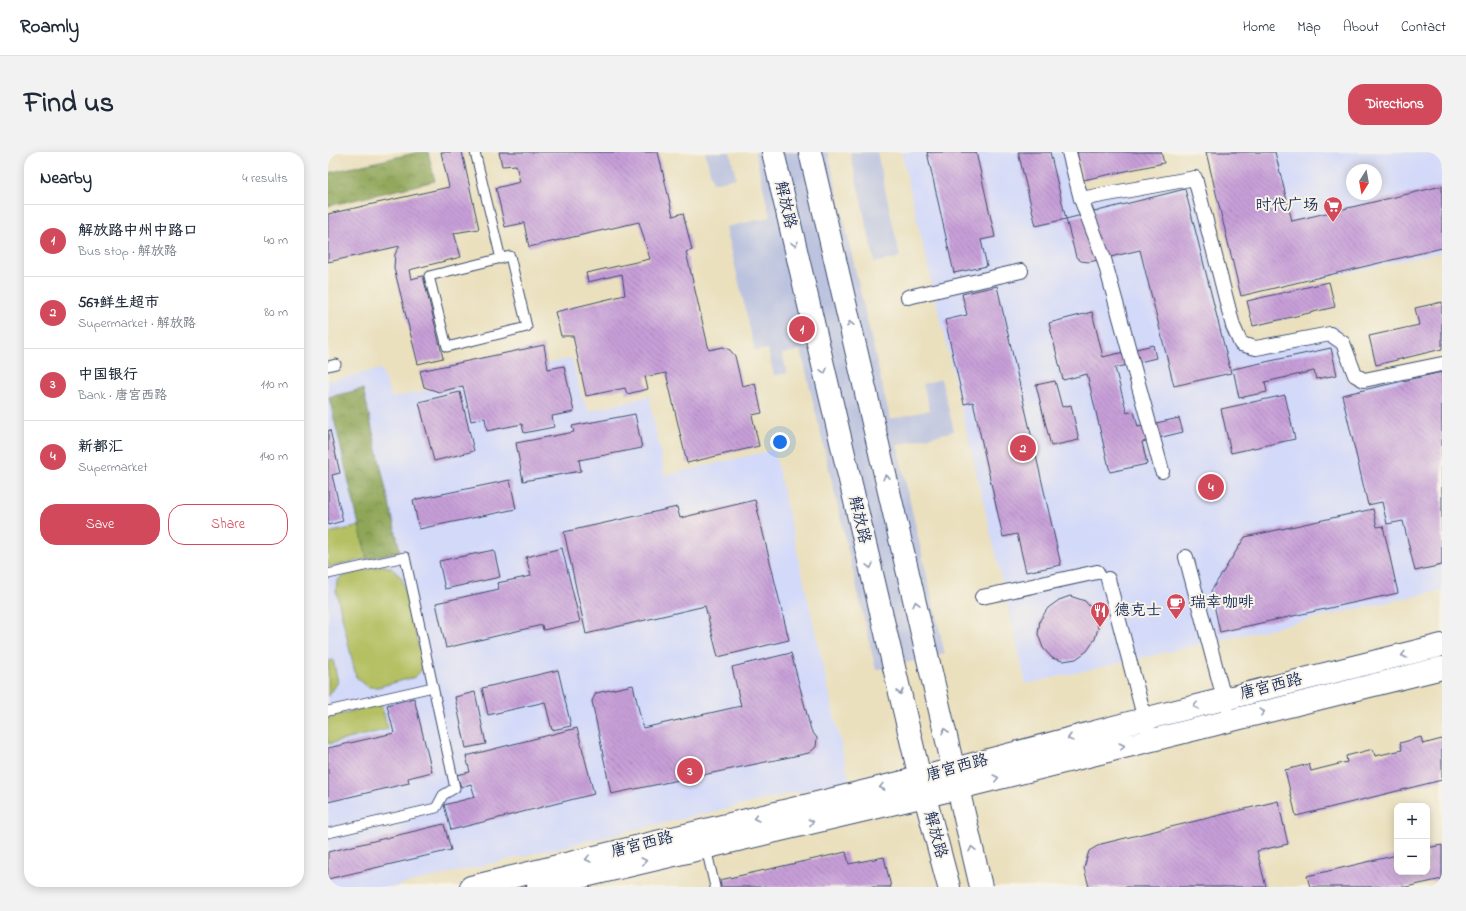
<!DOCTYPE html>
<html lang="en">
<head>
<meta charset="utf-8">
<style>
  :root { --surface:#fff; --page:#f2f2f3; --text:#1f2937; --muted:#747a83; --line:#e0e1e3; --accent:#d1495b }
  body { margin:0; font-family:"Indie Flower","LXGW WenKai TC",sans-serif; background:var(--page); color:var(--text) }
  .controls { position:absolute; right:12px; bottom:12px; display:grid; overflow:hidden; border-radius:8px; box-shadow:0 2px 10px #0003 }
  .controls button { width:36px; height:36px; display:grid; place-items:center; padding:0; border:0; border-bottom:1px solid var(--line); background:var(--surface); color:var(--text); font:20px sans-serif }
  .compass { position:absolute; left:1018px; top:12px; width:36px; height:36px; border-radius:50%; background:var(--surface); box-shadow:0 2px 10px #0003; rotate:191deg }
  .you { position:absolute; left:452px; top:290px; width:14px; height:14px; margin:-10px; border:3px solid #fff; border-radius:50%; background:#1a73e8; box-shadow:0 0 0 6px #1a73e833 }
  .badge { display:grid; place-items:center; width:26px; height:26px; border-radius:50%; background:var(--accent); color:#fff; font-size:13px; font-weight:700 }
  .pin { position:absolute; translate:-50% -50%; border:2px solid #fff; box-shadow:0 1px 4px #0006 }
  .list { margin:0; padding:0; list-style:none }
  h2 { display:flex; justify-content:space-between; align-items:center; height:52px; margin:0; padding:0 16px; font-size:17px }
  h2 small { font-size:13px; font-weight:400; color:var(--muted) }
  .list li { display:grid; grid-template-columns:26px 1fr auto; gap:12px; align-items:center; box-sizing:border-box; height:72px; padding:0 16px; border-top:1px solid var(--line) }
  .list b { display:block; font-size:15px; white-space:nowrap }
  .list p { margin:0; font-size:13px; white-space:nowrap; color:var(--muted) }
  .list em { font-size:13px; font-style:normal; color:var(--muted) }
  .actions { display:flex; gap:8px; padding:12px 16px }
  .actions a { flex:1; padding:9px 0; border:1px solid var(--accent); border-radius:16px; text-align:center; font-size:14px; color:var(--accent) }
  .actions .main { background:var(--accent); color:#fff }
  .map { position:relative; flex:none; width:1114px; height:735px; overflow:hidden; border-radius:16px }
  header { display:flex; align-items:center; gap:24px; box-sizing:border-box; height:56px; padding:0 20px; background:var(--surface); border-bottom:1px solid var(--line) }
  header strong { font-size:19px }
  nav { display:flex; gap:22px; margin-inline-start:auto; font-size:14px }
  .intro { display:flex; align-items:center; justify-content:space-between; box-sizing:border-box; height:96px; padding:0 24px }
  h1 { margin:0; font-size:28px }
  .button { padding:10px 18px; border-radius:16px; background:var(--accent); color:#fff; font-size:14px; font-weight:700 }
  main { display:flex; gap:24px; padding:0 24px }
  aside { flex:1; background:var(--surface); border-radius:16px; box-shadow:0 2px 10px #0003 }
  .map>svg:first-child { display:block }
</style>
</head>
<body>
<header>
<strong>Roamly</strong>
<nav><a>Home</a><a>Map</a><a>About</a><a>Contact</a></nav>
</header>
<div class="intro"><h1>Find us</h1><a class="button">Directions</a></div>
<main>
<aside>
<h2>Nearby<small>4 results</small></h2>
<ul class="list">
<li><span class="badge">1</span><div><b>解放路中州中路口</b><p>Bus stop · 解放路</p></div><em>40 m</em></li>
<li><span class="badge">2</span><div><b>567鲜生超市</b><p>Supermarket · 解放路</p></div><em>80 m</em></li>
<li><span class="badge">3</span><div><b>中国银行</b><p>Bank · 唐宫西路</p></div><em>110 m</em></li>
<li><span class="badge">4</span><div><b>新都汇</b><p>Supermarket</p></div><em>140 m</em></li>
</ul>
<div class="actions"><a class="main">Save</a><a>Share</a></div>
</aside>
<div class="map">
<svg width="1114" height="735" viewBox="0 0 1114 735">
  <defs>
    <pattern id="forest-crowns" width="20" height="18" patternUnits="userSpaceOnUse"><rect width="20" height="18" fill="#8fa658"/><path d="M2 6a3 3 0 1 1 6 0M12 15a3 3 0 1 1 6 0" fill="none" stroke="#74884c"/></pattern>
    <pattern id="building-back-hatch" width="6" height="6" patternUnits="userSpaceOnUse"><rect width="6" height="6" fill="#c79fd8"/><path d="M-1 5l2 2M0 0l6 6M5-1l2 2" fill="none" stroke="#a182b2"/></pattern>
  </defs>
  <rect width="100%" height="100%" fill="#f7f3e8"/>
  <filter id="ink" filterUnits="userSpaceOnUse"><feTurbulence type="fractalNoise" baseFrequency=".025" numOctaves="2"/><feDisplacementMap in="SourceGraphic" scale="8" xChannelSelector="R" yChannelSelector="G"/><feConvolveMatrix kernelMatrix="1 2 1 2 8 2 1 2 1" color-interpolation-filters="sRGB"/></filter>
  <filter id="wash" filterUnits="userSpaceOnUse"><feTurbulence type="fractalNoise" baseFrequency=".012" numOctaves="4" result="noise"/><feDisplacementMap in="SourceGraphic" scale="16" xChannelSelector="R" yChannelSelector="G"/><feGaussianBlur stdDeviation="0.9" result="paint"/><feColorMatrix in="noise" values="0 0 0 0 0 0 0 0 0 0 0 0 0 0 0 0 0 1.4 0 .05"/><feComposite in="paint" operator="in"/></filter>
  <g filter="url(#wash)">
    <rect width="100%" height="100%" fill="#eae0be"/>
    <path fill="#d3d9f9" fill-rule="evenodd" d="M573,0h168l12,47 114,-21 46,166 97,-18 11,58 93,-17v223l-416,94z
      M879,0h235v100l-201,44zM1024,18h24v24h-24z
      M244,206l9,37 8,16 60,-15 16,79 109,-25 75,330 -458,107h-63v-506l53,-12 11,29z"/>
    <path fill="#bcc3de" d="M377,0h25l6,26 -23,5z
      M427,0h73l62,267 40,-9 -7,-26 18,-5 13,52 -57,14 48,209 -69,16 -75,-320 -19,4 5,19 -13,3 -6,-27 -13,2 -29,-124 44,-10z
      M522,0h27l23,105 -25,6z"/>
    <path fill="#b4c062" stroke="#687860" d="M33,374l6,33 -39,8v-34z
      M54,413l9,3 11,10 21,86 -3,8 -5,5 -37,10h-10l-12,-10 -20,-87 1,-8 4,-5z
      M5,508l5,22 -10,15v-36z
      M53,552l7,25 -60,15v-27z"/>
    <path fill="url(#forest-crowns)" stroke="#556a5b" d="M91,0h9l7,29 -107,25v-33z
      M35,237l37,162 -33,8 -38,-162z"/>
    <g id="blocks">
      <path fill="url(#building-back-hatch)" d="M113,0h21l17,77 -25,4 7,24 -52,13 2,9 12,-3 20,82 -25,6 -24,-96 1,-14 5,-8 -72,16v-48l121,-27z
        M171,0h159l15,64 10,-3 9,37 -6,2 23,98 14,-3 7,3 5,6 7,30 13,-3 7,30 -10,2 7,31 -72,17 -21,-90 -21,4 3,12 -21,5 -2,-6 -39,8 -13,-60h-12l-6,-24 70,-17 -3,-21 -34,8 -2,-9 64,-14 -11,-37 -110,25 -5,-24 -19,4 -9,-39 24,-6 -4,-17 -14,1z
        M599,0h49l19,85 -14,3 6,26 -33,7z
        M690,0h32l16,67 119,-30 46,184 -57,13 -34,-136 -51,12 -8,-1 -5,-4 -10,-38 -30,7z
        M749,0h84l3,11 -81,17z
        M878,0h69l17,69 150,-35v62l-201,48z
        M1001,130l6,25 -82,19 -6,-25z
        M669,134l64,279 -35,7 -9,-38 -14,3 -30,-135 -9,2 -19,-84 22,-5 -5,-21z
        M1114,150v47l-66,16 -7,-29 50,-11 -4,-17z
        M764,160l11,45 50,-12 3,13 -41,10 12,45 7,-2 4,16 41,-9 4,14 -41,10 5,22 -37,8 -23,-98 -24,6 -14,-57z
        M216,193l4,24 16,-3 10,46 -22,4 2,11 -30,6 -2,-9 -35,7 -2,-13 -14,3 -8,-35 -24,6 -15,-5 -4,-16z
        M1003,196l6,27 -21,4 -2,-8 -49,11 2,10 -28,6 -6,-29z
        M1114,220v193l-27,6 -12,-50 -16,3 -5,-22 -14,3 -26,-110z
        M727,229l7,26 9,-2 8,35 -28,6 -15,-61z
        M132,240l14,59 -40,10 -15,-59z
        M957,243l10,44 -64,14 -10,-44z
        M307,262l7,34 -63,12 2,11 -58,10 -7,-38 58,-11 -2,-6z
        M2,278l10,43 -8,2 11,46 -15,4v-94z
        M182,328l6,29 -97,20 -6,-29z
        M427,348l34,140 -71,17 -13,-51 -119,28 -22,-102 113,-25 3,11z
        M1045,357l4,18 6,-1 15,67 -178,39 -9,-41 34,-54z
        M234,396l18,74 -37,8 -1,-5 -96,23 -10,-45 63,-14 -2,-6 34,-7 -5,-19z
        M166,398l6,27 -55,12 -6,-28z
        M742,444l15,5 10,12 3,15 -3,11 -8,12 -11,8 -13,2 -11,-3 -9,-10 -5,-14 2,-14 8,-12 11,-8z
        M463,501l20,77 6,8 -1,9 -7,6 -198,41 -19,-93 4,-8 37,-8 10,43 98,-22 -9,-39z
        M230,518l13,56 -19,4 -7,-28 -57,13 -6,-27z
        M147,540l11,52 -20,4 -11,-51z
        M86,546l18,74 -24,6 1,5 -81,19v-54l66,-15 -7,-28z
        M249,576l17,66 -143,36 -7,-25 31,-8 -4,-13 -10,3 -4,-12 13,-3 -4,-16z
        M1093,585l2,7 19,-5v41l-146,36 -11,-46 24,-6 2,7 36,-9 -1,-6 27,-7 2,7 27,-6 -2,-7z
        M950,649l10,43 -31,7 9,36h-177l-5,-19 5,-17 12,-7z
        M116,672l7,26 -123,29v-27z
        M1114,693v34l-36,8h-96l-3,-11 90,-21v17h30v-24z
        M518,700l3,12 35,-7 7,30h-170l-1,-7z"/>
    </g>
  </g>
  <g filter="url(#ink)">
    <use href="#blocks" fill-opacity="0" stroke="#3a4a6c" stroke-width="1"/>
    <g fill="none" stroke-linecap="round" stroke-linejoin="round">
      <defs>
        <path id="service" d="M147,0l26,107
          M182,104l17,71 -80,20 -18,-71z
          M0,214l8,-2
          M0,422l77,-17 50,231 -12,7 -7,13 -108,25
          M0,559l105,-24
          M378,696l9,39"/>
        <path id="pedestrian" d="M741,0l12,47 114,-21 38,148 8,18 15,4 74,-14 13,9 12,32 9,5 78,-16
          M753,47l23,60 58,212
          M580,145l113,-26
          M858,405l40,149
          M780,427l42,160
          M654,445l115,-25"/>
        <path id="secondary" d="M143,735l449,-109 224,-59 298,-74
          M210,735l421,-99 483,-120"/>
        <path id="primary" d="M445,0l147,626 29,109
          M482,0l171,735"/>
      </defs>
      <use href="#service" stroke="#3a4a6c" stroke-width="11"/>
      <use href="#pedestrian" stroke="#3a4a6c" stroke-width="16"/>
      <use href="#secondary" stroke="#3a4a6c" stroke-width="24"/>
      <use href="#primary" stroke="#3a4a6c" stroke-width="24"/>
      <use href="#service" stroke="#fff" stroke-width="9"/>
      <use href="#pedestrian" stroke="#fff" stroke-width="14"/>
      <use href="#secondary" stroke="#fff" stroke-width="22"/>
      <use href="#primary" stroke="#fff" stroke-width="22"/>
    </g>
    <defs><path id="oneway-chevron" d="M-2-3.5L2.5 0L-2 3.5" fill="none" stroke-width="1.6" stroke-linecap="round" stroke-linejoin="round"/></defs>
    <g stroke="#8d97ae">
      <use href="#oneway-chevron" transform="translate(467 92) rotate(77)"/>
      <use href="#oneway-chevron" transform="translate(522 172) rotate(-103)"/>
      <use href="#oneway-chevron" transform="translate(496 219) rotate(77)"/>
      <use href="#oneway-chevron" transform="translate(558 325) rotate(-103)"/>
      <use href="#oneway-chevron" transform="translate(542 414) rotate(77)"/>
      <use href="#oneway-chevron" transform="translate(588 452) rotate(-103)"/>
      <use href="#oneway-chevron" transform="translate(1076 503) rotate(166)"/>
      <use href="#oneway-chevron" transform="translate(572 540) rotate(77)"/>
      <use href="#oneway-chevron" transform="translate(868 554) rotate(166)"/>
      <use href="#oneway-chevron" transform="translate(934 560) rotate(-14)"/>
      <use href="#oneway-chevron" transform="translate(617 579) rotate(-103)"/>
      <use href="#oneway-chevron" transform="translate(742 586) rotate(165)"/>
      <use href="#oneway-chevron" transform="translate(794 594) rotate(-14)"/>
      <use href="#oneway-chevron" transform="translate(668 626) rotate(-14)"/>
      <use href="#oneway-chevron" transform="translate(554 635) rotate(166)"/>
      <use href="#oneway-chevron" transform="translate(428 666) rotate(166)"/>
      <use href="#oneway-chevron" transform="translate(483 670) rotate(-13)"/>
      <use href="#oneway-chevron" transform="translate(644 697) rotate(-103)"/>
      <use href="#oneway-chevron" transform="translate(260 707) rotate(166)"/>
      <use href="#oneway-chevron" transform="translate(316 709) rotate(-14)"/>
    </g>
  </g>
  <defs>
    <symbol id="supermarket-pin" viewBox="-11 -11 22 30"><path d="M0 17L-7.5 6A9.5 9.5 0 1 1 7.5 6Z" fill="#d1495b" stroke="#f7f3e8"/><path d="M-6-5.5h2.5l.6 2H6L4.5 2H-2.5L-4.4-4H-6ZM-1.5 3.2a1.3 1.3 0 1 0 .1 0ZM3 3.2a1.3 1.3 0 1 0 .1 0Z" fill="#fff"/></symbol>
    <symbol id="cafe-pin" viewBox="-11 -11 22 30"><path d="M0 17L-7.5 6A9.5 9.5 0 1 1 7.5 6Z" fill="#d1495b" stroke="#f7f3e8"/><path d="M-5.5-4.5H6V0H3Q3 3.5 0 3.5H-2.5Q-5.5 3.5-5.5 0ZM3-3.2v2h1.7v-2ZM-6 4.5H4V6H-6Z" fill="#fff"/></symbol>
    <symbol id="restaurant-pin" viewBox="-11 -11 22 30"><path d="M0 17L-7.5 6A9.5 9.5 0 1 1 7.5 6Z" fill="#d1495b" stroke="#f7f3e8"/><path d="M-5-6h1v4h1v-4h1v4h1v-4h1v5L-1.5 .5V6h-2V.5L-5-1ZM5-6V6H3V1.5H1.5Q1.5-4 5-6Z" fill="#fff"/></symbol>
  </defs>
  <g fill-rule="evenodd">
    <use href="#supermarket-pin" x="994" y="43" width="22" height="30"/>
    <use href="#cafe-pin" x="837" y="440" width="22" height="30"/>
    <use href="#restaurant-pin" x="761" y="448" width="22" height="30"/>
  </g>
  <g text-anchor="middle" dominant-baseline="central" stroke-width="4" stroke-linejoin="round" paint-order="stroke">
    <g font-size="16" fill="#1b2f5e" stroke="#f7f3e8">
      <text transform="translate(457 53) rotate(77)">解放路</text>
      <text transform="translate(531 368) rotate(77)">解放路</text>
      <text transform="translate(943 535) rotate(-14)">唐宫西路</text>
      <text transform="translate(629 616) rotate(-15)">唐宫西路</text>
      <text transform="translate(607 683) rotate(75)">解放路</text>
      <text transform="translate(314 693) rotate(-14)">唐宫西路</text>
    </g>
    <g font-size="16" fill="#1b2f5e" stroke="#f7f3e8" text-anchor="start">
      <text x="991" y="54" text-anchor="end">时代广场</text>
      <text x="862" y="451">瑞幸咖啡</text>
      <text x="786" y="459">德克士</text>
    </g>
  </g>
</svg>
<div class="controls">
<button>+</button>
<button>−</button>
</div>
<svg class="compass" viewBox="-18 -18 36 36"><path d="M0-13l5 13h-10z" fill="#e53935"/><path d="M0 13l5-13h-10z" fill="#747a83"/></svg>
<div class="you"></div>
<div class="pin badge" style="left:474px;top:177px">1</div>
<div class="pin badge" style="left:695px;top:296px">2</div>
<div class="pin badge" style="left:362px;top:619px">3</div>
<div class="pin badge" style="left:883px;top:335px">4</div>
</div>
</main>
</body>
</html>
